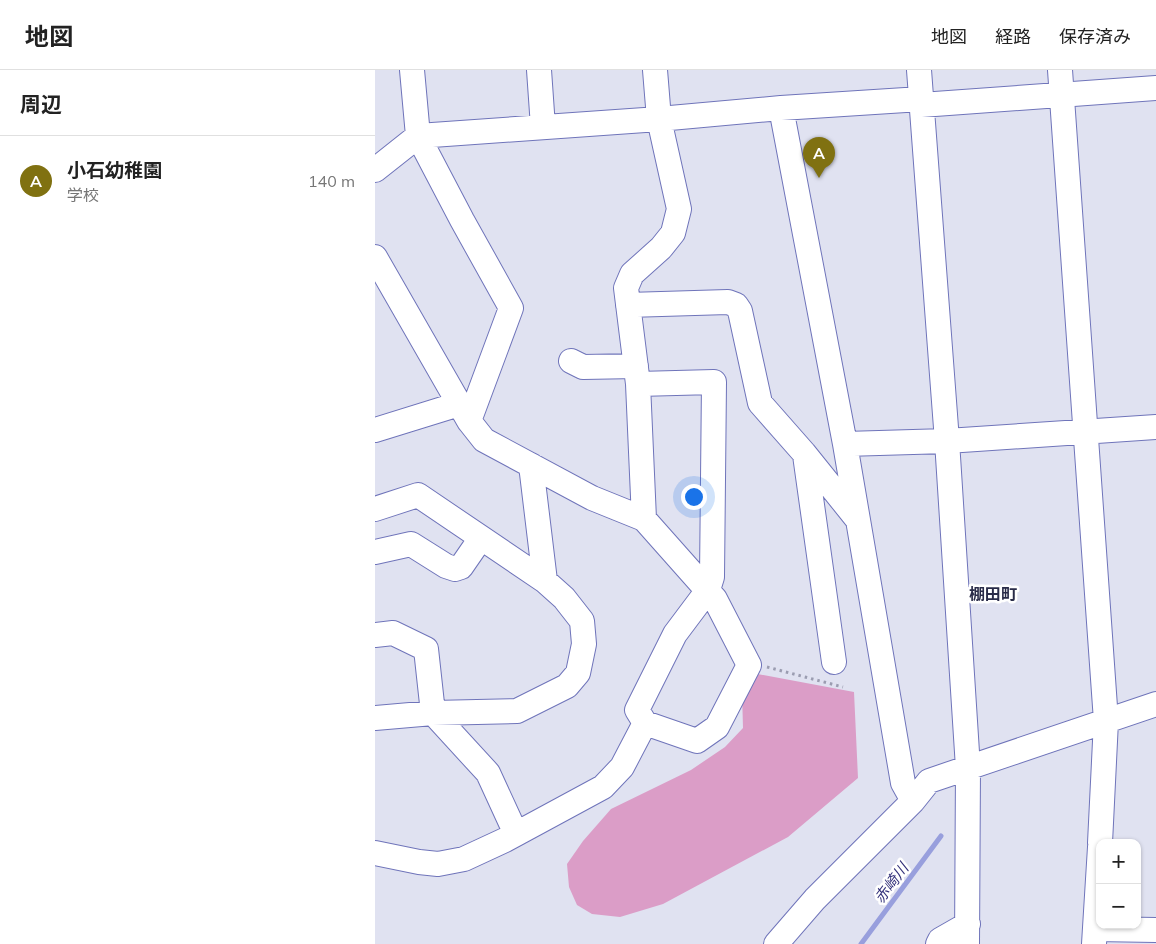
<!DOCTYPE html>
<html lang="ja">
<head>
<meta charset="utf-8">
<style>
  :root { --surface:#fff; --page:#f6f6f6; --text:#222; --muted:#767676; --line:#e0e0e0; --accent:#807111 }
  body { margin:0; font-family:Mulish,"Noto Sans JP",sans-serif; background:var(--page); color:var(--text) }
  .controls { position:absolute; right:15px; bottom:15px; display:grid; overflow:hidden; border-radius:10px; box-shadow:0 1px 4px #0004 }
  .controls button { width:45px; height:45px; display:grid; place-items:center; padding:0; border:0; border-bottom:1px solid var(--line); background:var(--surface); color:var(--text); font:25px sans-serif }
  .you { position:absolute; left:318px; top:426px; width:18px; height:18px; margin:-12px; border:4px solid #fff; border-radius:50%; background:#1a73e8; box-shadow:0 0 0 8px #1a73e833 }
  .badge { display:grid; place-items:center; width:32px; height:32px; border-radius:50%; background:var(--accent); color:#fff; font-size:16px; font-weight:700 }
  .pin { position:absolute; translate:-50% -41px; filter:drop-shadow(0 1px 2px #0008) }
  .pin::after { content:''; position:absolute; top:26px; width:18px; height:15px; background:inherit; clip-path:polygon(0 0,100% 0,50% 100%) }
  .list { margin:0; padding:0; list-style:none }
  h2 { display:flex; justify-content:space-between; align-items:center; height:65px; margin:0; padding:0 20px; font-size:21px }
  h2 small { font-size:16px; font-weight:400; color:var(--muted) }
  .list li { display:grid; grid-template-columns:32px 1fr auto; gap:15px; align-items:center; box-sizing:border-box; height:90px; padding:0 20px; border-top:1px solid var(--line) }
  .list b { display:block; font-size:19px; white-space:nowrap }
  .list p { margin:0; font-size:16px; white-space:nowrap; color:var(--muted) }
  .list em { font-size:16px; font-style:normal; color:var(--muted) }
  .map { position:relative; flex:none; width:781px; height:874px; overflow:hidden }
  header { display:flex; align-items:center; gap:30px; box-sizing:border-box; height:70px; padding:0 25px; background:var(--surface); border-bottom:1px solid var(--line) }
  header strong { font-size:24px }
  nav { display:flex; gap:28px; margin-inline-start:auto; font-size:18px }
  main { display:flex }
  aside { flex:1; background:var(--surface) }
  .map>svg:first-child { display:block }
</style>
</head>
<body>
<header>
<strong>地図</strong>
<nav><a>地図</a><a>経路</a><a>保存済み</a></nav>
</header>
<main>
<aside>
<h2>周辺<small></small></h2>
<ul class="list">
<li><span class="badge">A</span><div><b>小石幼稚園</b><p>学校</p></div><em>140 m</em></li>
</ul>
</aside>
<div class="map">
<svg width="781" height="874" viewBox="0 0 781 874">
  <rect width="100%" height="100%" fill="#e0e2f1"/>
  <path fill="#db9dc7" d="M372,602l107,20 4,86 -70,59 -125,67 -43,13 -28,-3 -15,-9 -8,-18 -2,-23 16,-23 28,-32 80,-39 34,-23 18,-19 -1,-36z"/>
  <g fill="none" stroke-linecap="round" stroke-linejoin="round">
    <path stroke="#989fdd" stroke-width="5" d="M486,874l80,-108"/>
    <defs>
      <path id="minor" d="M37,0l6,66 44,84 49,88 -42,113
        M164,0l4,57
        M544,0l28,371 21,327 -1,176
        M685,0l46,651 -6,122
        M546,35l235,-17
        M406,38l64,336 58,339 10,18
        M0,100l43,-34 241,-17 122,-11 140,-9
        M0,187l94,164 15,19 108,58 52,21 71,80 34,66
        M253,235l100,-3 8,3 4,6 20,92 44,50 53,66
        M196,291l12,6 53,-1
        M263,314l76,-2 -2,195 -4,13 -33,44 -38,76 8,13
        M0,360l84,-26
        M470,374l102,-3 209,-14
        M430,385l29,207
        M156,395l14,116
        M0,439l43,-14 127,86 19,17 18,23 2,23 -6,29 -11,13 -50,25 -84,2 -58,5
        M269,449l-6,-135 -12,-96 6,-14 29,-26 12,-15 6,-24 -20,-90 -4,-49
        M0,482l36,-8 35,22 9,3 6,-2 20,-29
        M0,565l18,-2 33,16 7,64 55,60 28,61
        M0,783l44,9 19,2 26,-5 41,-19 98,-53 19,-20 23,-44 52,18 20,-14 32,-62
        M720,859l61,1
        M401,874l39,-45 98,-98 16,-20 227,-77
        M563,874l2,-4 28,-16
        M719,874l6,-97"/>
    </defs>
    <use href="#minor" stroke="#6f74ba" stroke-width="26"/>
    <path stroke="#9b9db1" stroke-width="3" stroke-dasharray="2.5 4" stroke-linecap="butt" d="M392,597l76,20"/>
    <use href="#minor" stroke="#fff" stroke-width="24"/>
  </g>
  <g text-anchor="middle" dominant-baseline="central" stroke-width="5" stroke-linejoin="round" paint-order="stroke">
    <g font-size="15" font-style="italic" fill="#33317a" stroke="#fff">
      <text transform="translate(516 813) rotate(-53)">赤崎川</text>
    </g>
    <g font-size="16" font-weight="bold" fill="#292b48" stroke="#fff">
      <text x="618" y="524">棚田町</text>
    </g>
  </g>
</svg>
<div class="controls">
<button>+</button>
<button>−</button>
</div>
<div class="you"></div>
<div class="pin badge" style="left:444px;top:108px">A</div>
</div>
</main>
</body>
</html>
